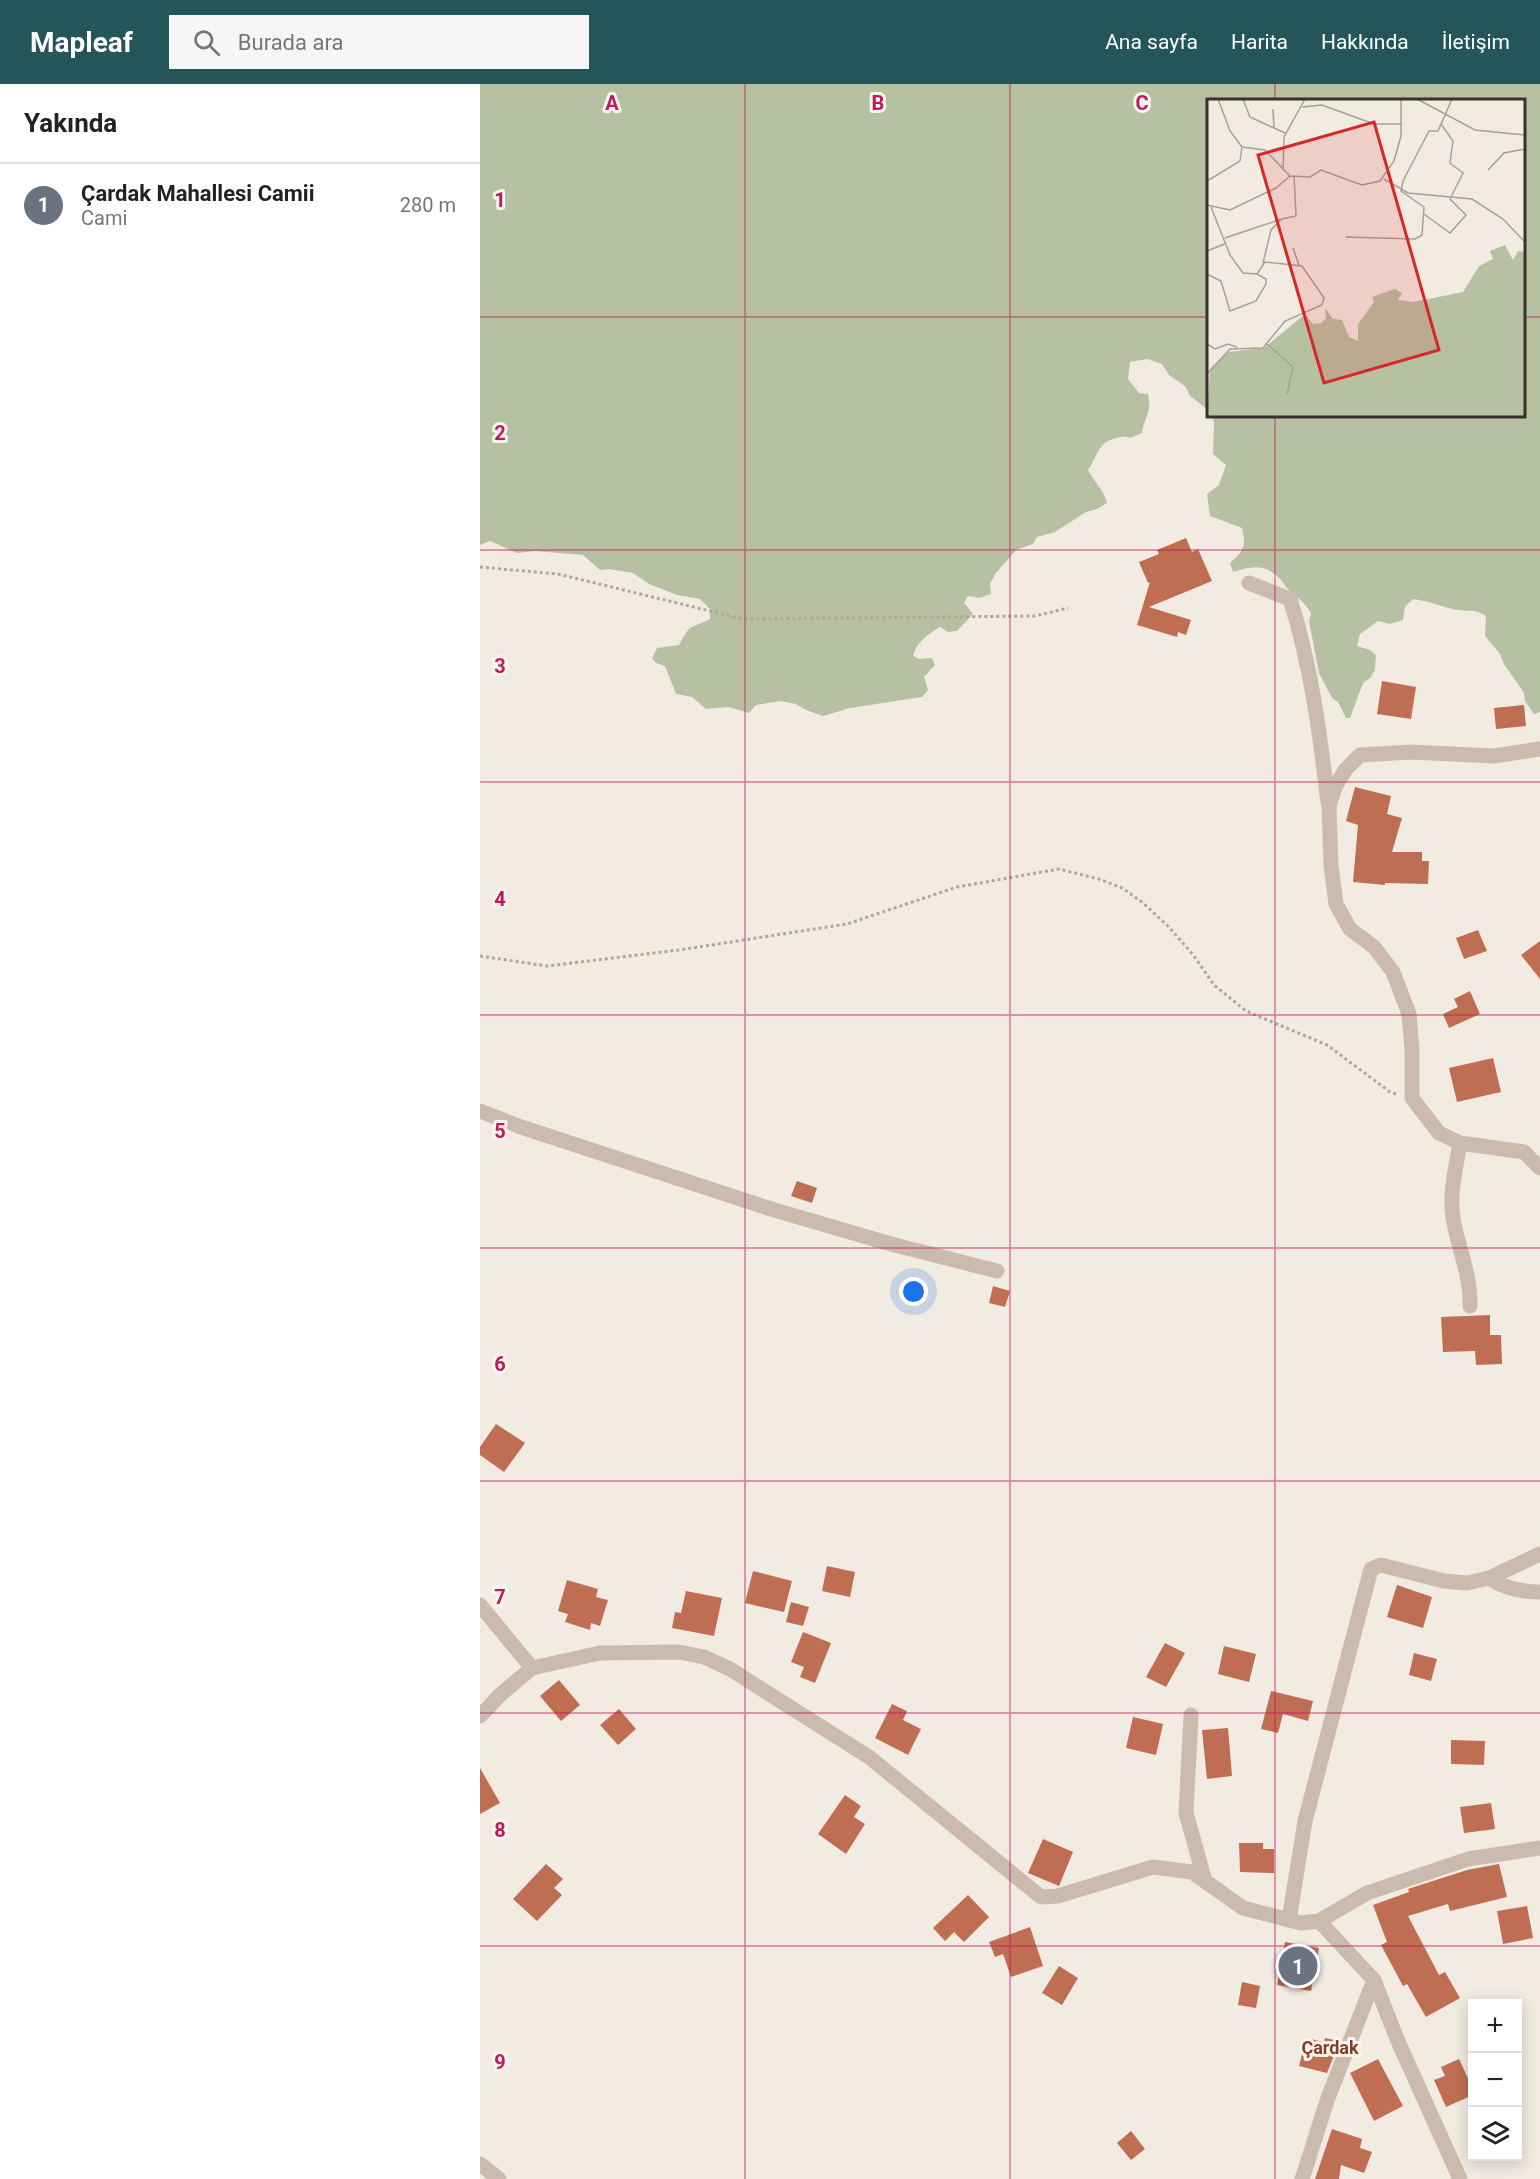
<!DOCTYPE html>
<html lang="tr">
<head>
<meta charset="utf-8">
<style>
  :root { --surface:#fff; --page:#f6f6f6; --text:#222; --muted:#767676; --line:#e0e0e0; --accent:#245559 }
  body { margin:0; font-family:Roboto,sans-serif; background:var(--page); color:var(--text) }
  .controls { position:absolute; right:18px; bottom:18px; display:grid; overflow:hidden; border-radius:0px; box-shadow:0 3px 15px #0003 }
  .controls button { width:54px; height:54px; display:grid; place-items:center; padding:0; border:0; border-bottom:2px solid var(--line); background:var(--surface); color:var(--text); font:30px sans-serif }
  .you { position:absolute; left:434px; top:1208px; width:21px; height:21px; margin:-15px; border:4px solid #fff; border-radius:50%; background:#1a73e8; box-shadow:0 0 0 9px #1a73e833 }
  .badge { display:grid; place-items:center; width:39px; height:39px; border-radius:50%; background:var(--accent); color:#fff; font-size:20px; font-weight:700 }
  .pin { position:absolute; translate:-50% -50%; border:3px solid #fff; box-shadow:0 2px 6px #0006 }
  .list { margin:0; padding:0; list-style:none }
  h2 { display:flex; justify-content:space-between; align-items:center; height:78px; margin:0; padding:0 24px; font-size:26px }
  h2 small { font-size:20px; font-weight:400; color:var(--muted) }
  .list li { display:grid; grid-template-columns:39px 1fr auto; gap:18px; align-items:center; box-sizing:border-box; height:84px; padding:0 24px; border-top:2px solid var(--line) }
  .list b { display:block; font-size:22px; white-space:nowrap }
  .list p { margin:0; font-size:20px; white-space:nowrap; color:var(--muted) }
  .list em { font-size:20px; font-style:normal; color:var(--muted) }
  .icon { flex:none; width:33px; height:33px; fill:none; stroke:currentColor; stroke-width:2; stroke-linecap:round; stroke-linejoin:round }
  .map { position:relative; flex:none; width:1060px; height:2095px; overflow:hidden }
  header { display:flex; align-items:center; gap:36px; box-sizing:border-box; height:84px; padding:0 30px; background:var(--accent); color:#fff }
  header strong { font-size:28px }
  nav { display:flex; gap:33px; margin-inline-start:auto; font-size:21px }
  .search { width:420px; height:54px; background:var(--page); display:flex; align-items:center; gap:15px; box-sizing:border-box; padding:0 21px; border-radius:0px; color:var(--muted); font-size:22px }
  main { display:flex }
  aside { flex:1; background:var(--surface) }
  .map>svg:first-child { display:block }
</style>
</head>
<body>
<header>
<strong>Mapleaf</strong>
<div class="search"><svg class="icon" aria-label="search" viewBox="0 0 24 24"><circle cx="10" cy="10" r="6"/><path d="M15 15l6 6"/></svg>Burada ara</div>
<nav><a>Ana sayfa</a><a>Harita</a><a>Hakkında</a><a>İletişim</a></nav>
</header>
<main>
<aside>
<h2>Yakında<small></small></h2>
<ul class="list">
<li><span class="badge" style="background:#6b7280">1</span><div><b>Çardak Mahallesi Camii</b><p>Cami</p></div><em>280 m</em></li>
</ul>
</aside>
<div class="map">
<svg width="1060" height="2095" viewBox="0 0 1060 2095">
  <rect width="100%" height="100%" fill="#f2ebe2"/>
  <path fill="#b7c1a2" d="M0,0h1060v628l-6,2 -9,-13 -1,-8 -20,-29 -4,-10 -15,-18 1,-20c-12,-8 -16,-4 -29,-6 -15,-3 -28,-9 -44,-11l-8,8 -2,13 -13,4 -12,-3 -18,13 -3,12 13,4 6,5 -1,15 -5,8 -7,5 -13,35h-4l-8,-16 -6,-4 -13,-25 -10,-52 2,-8c-6,-11 -15,-16 -24,-25 -3,-3 -5,-8 -9,-11 -14,-14 -29,-10 -45,-5l-3,-9c15,-14 16,-16 12,-35l-32,-12 -3,-22 12,-9 7,-20 -13,-11 1,-32 -2,-6h312v-316h-315l-1,310 -18,-14 -4,-9 -17,-12 -7,-11 -15,-5 -17,3 -2,17 11,14 9,1c4,20 -4,22 -6,39l-12,5c-6,-2 -8,-1 -14,0 -19,5 -18,18 -28,32 6,12 16,20 19,33l-10,6 -11,3 -31,20 -18,5 -4,7 -17,6 -21,24 -5,10 1,10 -12,4 -11,-2 -4,7 9,11 -16,17 -9,1 -8,-5c-12,7 -24,16 -27,29l6,3 13,-1 3,7 -11,12 4,13 -6,7 -72,11 -27,8 -17,-6 -10,-6 -16,-3 -24,4 -7,8 -20,-6 -23,2 -14,-12 -16,-3 -11,-28 -9,-3 -4,-5 5,-10 22,-3c13,-23 9,-15 31,-26v-10l-10,-10 -23,-4 -28,-11 -16,-11 -24,-4 -9,1 -17,-15 -48,-4 -18,2 -27,-12 -10,4z"/>
  <path fill="#bf6e54" d="M706,454l6,14 6,-3 14,32 -63,26 42,13 -5,15 -8,-3 -1,5 -40,-12 13,-43 -2,1 -9,-21 20,-8 -2,-4z
    M902,597l34,6 -5,32 -34,-5z
    M1044,621l2,21 -30,3 -2,-21z
    M875,703l36,9 -4,18 15,4 -10,34h30v9h7l-1,23 -43,-1v2l-32,-3 5,-57 -12,-4z
    M998,846l9,21 -23,8 -8,-21z
    M1060,857v38l-19,-24z
    M990,907l10,23 -31,14 -6,-14 15,-7 -4,-8z
    M1013,974l8,34 -44,10 -8,-34z
    M317,1097l20,7 -5,15 -21,-7z
    M513,1202l17,5 -5,16 -16,-4z
    M1010,1231v20h11l1,29 -26,1 -1,-14 -32,1 -2,-35z
    M16,1340l29,19 -21,29 -24,-17v-8z
    M347,1482l28,6 -5,25 -28,-6z
    M273,1487l39,10 -8,31 -39,-9z
    M87,1496l31,9 -2,8 12,3 -8,26 -9,-3 -1,7 -25,-8 3,-8 -10,-3z
    M917,1501l35,12 -9,31 -36,-11z
    M206,1507l36,7 -8,38 -42,-8 3,-16 6,1z
    M311,1518l18,5 -6,19 -17,-4z
    M323,1548l28,11 -16,40 -15,-6 4,-10 -13,-5z
    M685,1559l20,10 -19,34 -20,-10z
    M744,1562l32,8 -7,28 -31,-8z
    M934,1569l23,6 -6,22 -22,-6z
    M79,1596l21,25 -19,16 -21,-25z
    M791,1607l42,10 -5,20 -25,-7 -5,19 -17,-4z
    M412,1620l15,7 -4,9 18,9 -13,26 -33,-17z
    M139,1625l17,20 -18,16 -18,-20z
    M653,1633l30,7 -7,31 -30,-7z
    M748,1644l4,48 -25,3 -5,-49z
    M971,1656l34,1 -1,24 -33,-1z
    M0,1684l20,35 -20,11z
    M365,1711l16,11 -7,11 11,7 -19,30 -28,-20z
    M1011,1719l4,26 -31,4 -4,-26z
    M563,1755l30,13 -14,34 -31,-13z
    M759,1759h24v6h11v24l-34,-1z
    M66,1780l17,15 -9,9 8,7 -25,26 -24,-22z
    M1019,1780l8,33 -57,14 -2,-7 -40,12 31,59 6,-3 15,26 -34,19 -19,-33 -4,2 -22,-41 6,-3 -14,-37 36,-13 -1,-3 59,-19z
    M488,1811l21,22 -25,25 -10,-10 -9,9 -12,-13z
    M1047,1822l6,32 -30,6 -6,-33z
    M550,1843l13,39 -32,11 -8,-23 -8,3 -6,-15z
    M805,1858l34,6 -8,43 -34,-6z
    M579,1882l19,12 -16,27 -20,-12z
    M762,1898l18,4 -4,22 -18,-3z
    M826,1954l18,4 1,-4 15,3 -13,32 -28,-7z
    M898,1975l25,47 -29,15 -24,-48z
    M979,1975l14,30v6l-27,12 -12,-27 11,-4 -4,-9z
    M852,2045l30,10 -2,9 12,4 -8,21 -23,-8 -2,14h-24z
    M651,2047l14,18 -14,11 -14,-17z"/>
  <g fill="none" stroke-linecap="round" stroke-linejoin="round">
    <path stroke="#b6a598" stroke-width="3" stroke-dasharray="3 3" stroke-linecap="butt" d="M0,483l78,7 185,45 292,-3 33,-8
      M0,872l67,10 132,-16 168,-26 110,-37 102,-18 40,10 23,9 20,14 27,25 25,29 20,29 32,26 81,34 63,47 6,2"/>
    <path stroke="#cabbae" stroke-width="15" d="M769,499l41,16c21,66 30,135 38,204
      M1060,665l-46,7 -84,-4 -50,3 -14,14 -10,16 -7,21 2,60 5,38 14,25 24,18 19,25 16,42 3,36v48l27,35 21,10 64,9 16,16
      M0,1027l41,16 250,82 120,35 106,27
      M980,1059c-4,24 -11,51 -7,75 5,30 18,57 17,88
      M1009,1494c15,10 34,14 51,14
      M0,1521l52,63
      M711,1631l-5,98 19,68
      M0,1632l21,-22 31,-26 68,-15 79,-1 25,5 26,12 139,88 172,140 17,-1 95,-29 39,5 51,36 58,15 18,-2 48,-28 101,-34 72,-11
      M809,1836l16,-99 66,-252 10,-4 63,16 23,2 22,-5 51,-24
      M839,1837l55,59 23,59 63,140
      M0,2080l19,15
      M822,2095l26,-81 46,-118"/>
  </g>
  <path fill="none" stroke="#c2185b" stroke-width="1.5" stroke-opacity="0.55" d="M265,0v2095M530,0v2095M795,0v16M0,233h729M1044,233h16M795,332v1763M0,466h1060M0,698h1060M0,931h1060M0,1164h1060M0,1397h1060M0,1629h1060M0,1862h1060"/>
  <g text-anchor="middle" dominant-baseline="central" stroke-width="6" stroke-linejoin="round" paint-order="stroke">
    <g font-size="18" font-weight="bold" fill="#843f2a" stroke="#faf5ef">
      <text x="850" y="1963">Çardak</text>
    </g>
  </g>
  <g transform="translate(727 15)">
    <rect width="318" height="318" fill="#f2ebe2"/>
    <path d="M298,146l8,15 5,-9 7,1v165h-318l3,-48 17,-17 37,-4 41,-34 8,10 8,-1 5,-5 -1,-10 8,11 9,1 7,17 9,4v-17l16,-22 -2,-5 23,-8 7,4 -4,7 15,2 50,-10 16,-26 14,-7 -3,-8z" fill="#b7c1a2"/>
    <path fill="none" stroke="#a8a099" stroke-width="1.5" d="M11,0l12,32 12,16 23,3 25,26M36,0l7,18 35,16M210,0l58,31 50,5M95,8l20,-2 52,19h28M66,10l1,19M76,71l1,-33 21,-38M281,71l16,-17 21,-4M177,80l24,14 64,6 31,20 22,23M0,82l33,-20 2,-14M0,106l23,5 46,-22 14,-12 20,1 11,-7 41,15 18,-4 14,-20 7,-25v-37M217,115l26,19 16,-18 -16,-16 13,-26 -13,-10 3,-22 -12,-17M139,138l69,2 7,-4 2,-28 -23,-16 2,-10 26,-50h9l14,-32M18,139l57,-19M86,149l6,17M0,152l20,-8M56,164l8,-33 11,-11 14,-3 -2,-41M0,175l14,7 9,30 26,-10 10,-17v-5l-9,-5M59,244l27,24 -6,27M0,245l8,5 13,-5 9,3M0,275l23,-25 33,-1 22,-27 37,-16 2,-7 -22,-32 -37,-4 -8,12 -14,-1 -13,-18 -19,-48"/>
    <path fill="#d62828" fill-opacity="0.15" stroke="#d62828" stroke-width="3" d="M167,23l65,228 -115,33 -66,-228z"/>
    <rect width="318" height="318" fill="none" stroke="#3a302c" stroke-width="3"/>
  </g>
  <g font-size="20" text-anchor="middle" font-weight="bold" fill="#c2185b" stroke="#faf5ef" stroke-width="6" stroke-linejoin="round" paint-order="stroke">
    <text x="132" y="26">A</text>
    <text x="398" y="26">B</text>
    <text x="662" y="26">C</text>
    <text x="20" y="123">1</text>
    <text x="20" y="356">2</text>
    <text x="20" y="589">3</text>
    <text x="20" y="822">4</text>
    <text x="20" y="1054">5</text>
    <text x="20" y="1287">6</text>
    <text x="20" y="1520">7</text>
    <text x="20" y="1753">8</text>
    <text x="20" y="1985">9</text>
  </g>
</svg>
<div class="controls">
<button>+</button>
<button>−</button>
<button><svg class="icon" aria-label="layers" viewBox="0 0 24 24"><path d="M12 4l9 5-9 5-9-5zM3 14l9 5 9-5"/></svg></button>
</div>
<div class="you"></div>
<div class="pin badge" style="left:818px;top:1882px;background:#6b7280">1</div>
</div>
</main>
</body>
</html>
